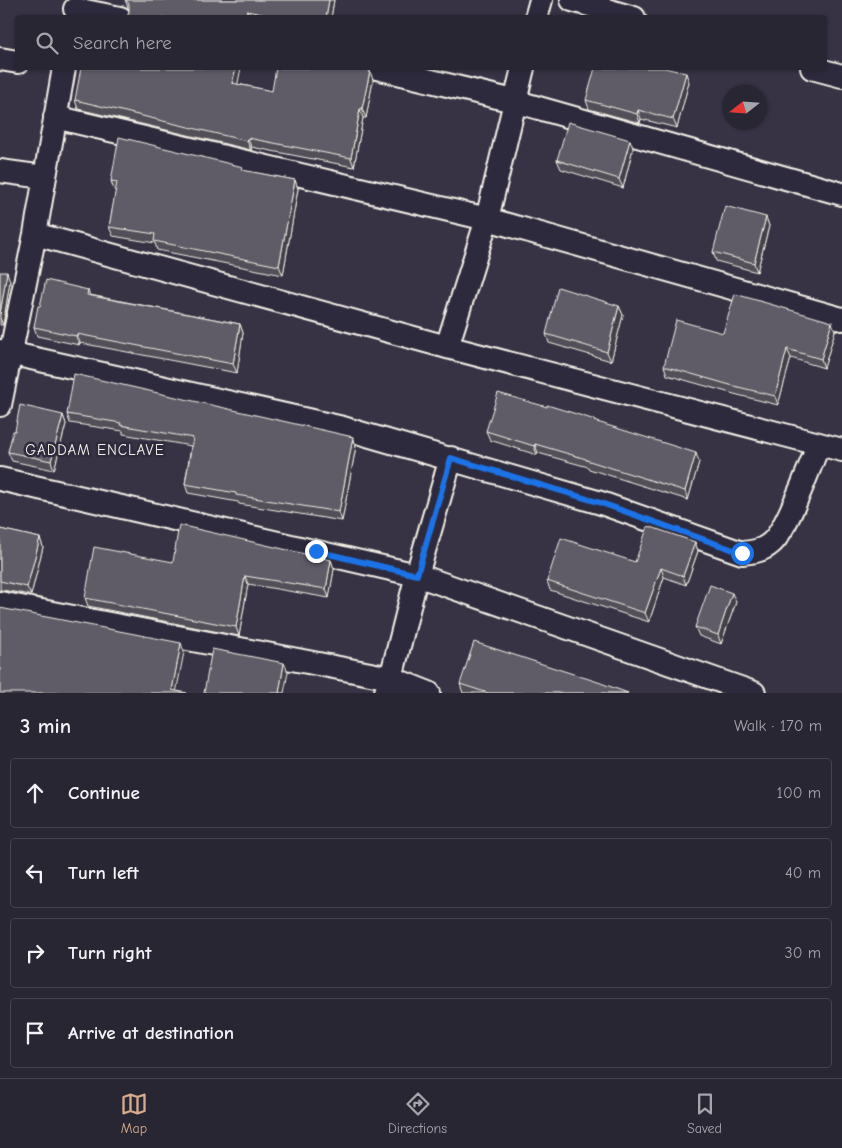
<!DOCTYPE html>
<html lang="en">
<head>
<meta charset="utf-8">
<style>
  :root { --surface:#292633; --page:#35323f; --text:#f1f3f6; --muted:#a5a5ac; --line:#45434e; --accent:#d6ab8b }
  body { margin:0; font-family:"Comic Neue",sans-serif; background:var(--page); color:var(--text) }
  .compass { position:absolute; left:722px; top:85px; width:45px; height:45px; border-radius:50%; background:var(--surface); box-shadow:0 1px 4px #0004; rotate:253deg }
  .stop { position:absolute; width:15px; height:15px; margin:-11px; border:4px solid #1a73e8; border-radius:50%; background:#fff }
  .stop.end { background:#1a73e8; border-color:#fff; box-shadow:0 1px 5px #0008 }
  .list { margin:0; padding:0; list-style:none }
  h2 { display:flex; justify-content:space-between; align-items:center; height:65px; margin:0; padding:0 20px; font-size:21px }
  h2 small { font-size:16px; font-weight:400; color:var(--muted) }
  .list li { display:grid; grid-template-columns:32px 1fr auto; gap:15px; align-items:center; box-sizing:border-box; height:70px; margin:0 10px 10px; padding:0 10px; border:1px solid var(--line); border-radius:5px }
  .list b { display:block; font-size:19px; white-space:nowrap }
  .list em { font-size:16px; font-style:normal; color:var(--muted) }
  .icon { flex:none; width:28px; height:28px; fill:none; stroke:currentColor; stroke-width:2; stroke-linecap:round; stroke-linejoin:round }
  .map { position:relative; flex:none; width:842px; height:693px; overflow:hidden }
  .search { position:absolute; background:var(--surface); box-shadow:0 1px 4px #0004; left:15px; right:15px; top:15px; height:55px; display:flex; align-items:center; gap:12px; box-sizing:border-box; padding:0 18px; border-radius:5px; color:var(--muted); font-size:19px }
  .sheet { height:385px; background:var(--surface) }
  nav { display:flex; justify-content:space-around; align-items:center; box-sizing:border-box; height:70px; border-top:1px solid var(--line); background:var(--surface); font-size:14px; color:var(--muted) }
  nav a { display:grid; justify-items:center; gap:2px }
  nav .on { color:var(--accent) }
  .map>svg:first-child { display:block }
</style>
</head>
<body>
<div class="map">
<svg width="842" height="693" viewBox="0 0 842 693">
  <rect width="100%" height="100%" fill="#373244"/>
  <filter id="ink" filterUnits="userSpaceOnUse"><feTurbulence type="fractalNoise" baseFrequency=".02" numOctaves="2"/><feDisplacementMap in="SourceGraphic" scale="10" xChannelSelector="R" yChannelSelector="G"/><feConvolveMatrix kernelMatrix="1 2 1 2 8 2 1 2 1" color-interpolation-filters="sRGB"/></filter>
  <g filter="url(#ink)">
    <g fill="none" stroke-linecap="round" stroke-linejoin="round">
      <defs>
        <path id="minor" d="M572,0l62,18
          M75,9l45,9
          M536,18l5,-18
          M0,59l18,3
          M377,68l137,33 328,93
          M812,68l30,8
          M55,117l432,102 355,100
          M0,171l44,6
          M35,234l412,113 395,103
          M447,347l40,-128 36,-151
          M0,351l343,77 258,75 141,50c10,-1 20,-2 28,-9 16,-11 40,-79 49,-100
          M0,405l35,-171 29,-166
          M0,479l417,96 337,118
          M0,603l391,75 38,15
          M386,692l5,-14 26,-103 34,-117"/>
      </defs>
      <use href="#minor" stroke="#f4f1e8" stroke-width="26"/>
      <use href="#minor" stroke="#2f2a3d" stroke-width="22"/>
    </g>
    <path fill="#524f59" stroke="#f4f1e8" d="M125,0h209l-3,18h-204l2,-6v-2z
      M373,80l-7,38h-3l-9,49 -103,-20v3l-173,-41 -3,-9 162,-16 35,7z
      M689,82l-12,46 -36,-9 -1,4 -51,-14 -3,-9z
      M630,140l3,8 -10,40 -62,-19 -4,-9z
      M245,171l50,9 3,9 -15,86 -126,-25 -2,-7 -42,-7 -4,-9 7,-36 -2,-1 -3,-9z
      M766,217l3,9 -12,46 -41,-11 -3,-9z
      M0,272l10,9 -7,44h-3z
      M88,290l2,5 150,29 3,9 -6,40 -157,-30 -1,2 -42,-9 -3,-9 6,-21z
      M619,306l4,9 -12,46 -62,-18 -3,-9z
      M835,331l-11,37 -33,-10 -13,47 -44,-11 -67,-19 -3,-9 59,-33z
      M67,414l286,23 3,9 -14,75 -103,-17 -1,-2 -50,-9 -3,-9 6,-38 -68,-12v-3l-53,-8z
      M63,415l3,9 -12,46 -42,-9 -4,-9 7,-21z
      M595,422l104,40 -11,38 -99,-31 -1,-2 -50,-14 -1,2 -47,-15 -4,-9z
      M0,529l40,9 3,9 -12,48 -29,-5h-2z
      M695,542l3,9 -12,34 -22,-8 -15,45 -99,-32 -3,-9 88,-19z
      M331,560l3,9 -5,29 -81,-14 -9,52 -151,-30 -3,-8 88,-36z
      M736,602l-15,42 -22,-8 -4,-9z
      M460,684l168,9h-165z"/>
    <path fill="#424048" stroke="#f4f1e8" d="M329,0h5l-3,18h-5z
      M247,11l2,7h-4z
      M236,68h5l-5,24 -4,-9z
      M370,71l3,9 -7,38 -4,-9z
      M686,73l3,9 -12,46 -4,-9z
      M360,109l3,9 -9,49 -3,-9z
      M638,110l3,9 -1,4 -3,-9z
      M248,138l3,9v3l-4,-9z
      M630,140l3,8 -10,40 -4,-9z
      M295,180l3,9 -15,86 -4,-9z
      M766,217l3,9 -12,46 -3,-9z
      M7,272l3,9 -7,44 -3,-7v-4z
      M619,306l4,9 -12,46 -4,-9z
      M832,322l3,9 -11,37 -3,-9z
      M240,324l3,9 -6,40 -4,-9z
      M77,334l3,9 -1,2 -3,-9z
      M787,349l4,9 -13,47 -3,-9z
      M63,415l3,9 -12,46 -3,-9z
      M353,437l3,9 -14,75 -3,-9z
      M535,444l3,9 -1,2 -3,-9z
      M696,453l3,9 -11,38 -3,-9z
      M40,538l3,9 -12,48 -4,-8z
      M695,542l3,9 -12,34 -3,-9z
      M331,560l3,9 -5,29 -3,-9z
      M661,568l3,9 -15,45 -4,-9z
      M245,576l3,8 -9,52 -3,-9z
      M732,593l4,9 -15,42 -3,-9z
      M181,643l3,9 -8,41 -4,-3z
      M284,663l4,9 -4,21h-5z"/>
    <path fill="#5f5c67" stroke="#f4f1e8" d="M126,0h203l-3,18h-44l-35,-7 -2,7h-118l2,-6v-8z
      M81,68h155l-4,15 40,8 4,-23h89l5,3 -8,38h-2l-9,49 -103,-20 -1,3 -172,-41z
      M595,68h69l22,5 -13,46 -35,-9 -1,4 -51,-14z
      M568,122l62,18 -11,39 -62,-19z
      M119,137l124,30 -1,3 53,10 -16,86 -125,-25 1,-7 -46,-7 8,-45 -6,-1z
      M725,206l41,11 -12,46 -41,-11z
      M0,272h7l-7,42z
      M46,280l42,10 -1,5 153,29 -7,40 -156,-30 -1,2 -42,-9 4,-21h2z
      M558,287l61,19 -12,46 -61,-18z
      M735,294l97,28 -11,37 -34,-10 -12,47 -45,-11 -66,-19 12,-46 47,13z
      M74,374l279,63 -14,75 -103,-17v-2l-51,-9 8,-46 -73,-13 1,-2 -54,-9z
      M498,393l49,14v-2l23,7 25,8 -1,1 102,32 -11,38 -99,-31v-1l-51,-15 -1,2 -48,-15z
      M20,405l43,10 -12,46 -43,-9 5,-21h2z
      M179,525l152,35 -5,29 -81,-13 -9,51 -151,-29 9,-51 79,15z
      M648,526l47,16 -12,34 -22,-8 -16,45 -98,-32 14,-43 74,24z
      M0,529l40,9 -13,49 -27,-6z
      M710,585l22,8 -14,42 -23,-8z
      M0,608l181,35 -9,47 15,3h-187z
      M474,642l124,40 30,11h-140l-28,-9z
      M212,649l72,14 -5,30h-75z"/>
  </g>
  <g fill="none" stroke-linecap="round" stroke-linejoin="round" filter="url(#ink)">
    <path stroke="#1a73e8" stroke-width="6" d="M316,551l101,24 34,-117 150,45 141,50"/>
  </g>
  <g text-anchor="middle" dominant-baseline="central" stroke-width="5" stroke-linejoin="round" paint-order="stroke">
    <g font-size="15" letter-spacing="1" fill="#f4f1e8" stroke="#2f2a3d">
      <text x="95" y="450">GADDAM ENCLAVE</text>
    </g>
  </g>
</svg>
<svg class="compass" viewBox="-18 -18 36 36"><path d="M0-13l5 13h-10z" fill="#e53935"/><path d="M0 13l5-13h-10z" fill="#a5a5ac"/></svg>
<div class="stop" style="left:742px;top:553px"></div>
<div class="stop end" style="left:316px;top:551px"></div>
<div class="search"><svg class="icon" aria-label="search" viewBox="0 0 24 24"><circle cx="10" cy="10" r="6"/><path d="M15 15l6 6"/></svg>Search here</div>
</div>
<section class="sheet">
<h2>3 min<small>Walk · 170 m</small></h2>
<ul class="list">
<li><svg class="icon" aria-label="ahead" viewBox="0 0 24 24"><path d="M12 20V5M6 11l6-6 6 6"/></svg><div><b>Continue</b></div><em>100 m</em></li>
<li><svg class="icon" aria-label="left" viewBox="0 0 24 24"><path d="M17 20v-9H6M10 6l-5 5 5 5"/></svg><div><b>Turn left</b></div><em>40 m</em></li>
<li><svg class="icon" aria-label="right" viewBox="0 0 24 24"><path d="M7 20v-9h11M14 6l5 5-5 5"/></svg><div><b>Turn right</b></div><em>30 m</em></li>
<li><svg class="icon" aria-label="arrive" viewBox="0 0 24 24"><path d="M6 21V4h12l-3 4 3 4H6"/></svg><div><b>Arrive at destination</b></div></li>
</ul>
</section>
<nav>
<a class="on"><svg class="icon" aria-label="map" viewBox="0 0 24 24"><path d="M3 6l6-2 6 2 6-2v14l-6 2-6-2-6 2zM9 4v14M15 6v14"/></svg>Map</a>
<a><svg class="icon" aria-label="directions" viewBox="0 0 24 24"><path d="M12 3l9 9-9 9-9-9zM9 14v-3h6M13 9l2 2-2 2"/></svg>Directions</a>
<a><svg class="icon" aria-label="saved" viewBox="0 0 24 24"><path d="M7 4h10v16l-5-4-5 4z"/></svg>Saved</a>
</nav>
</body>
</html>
